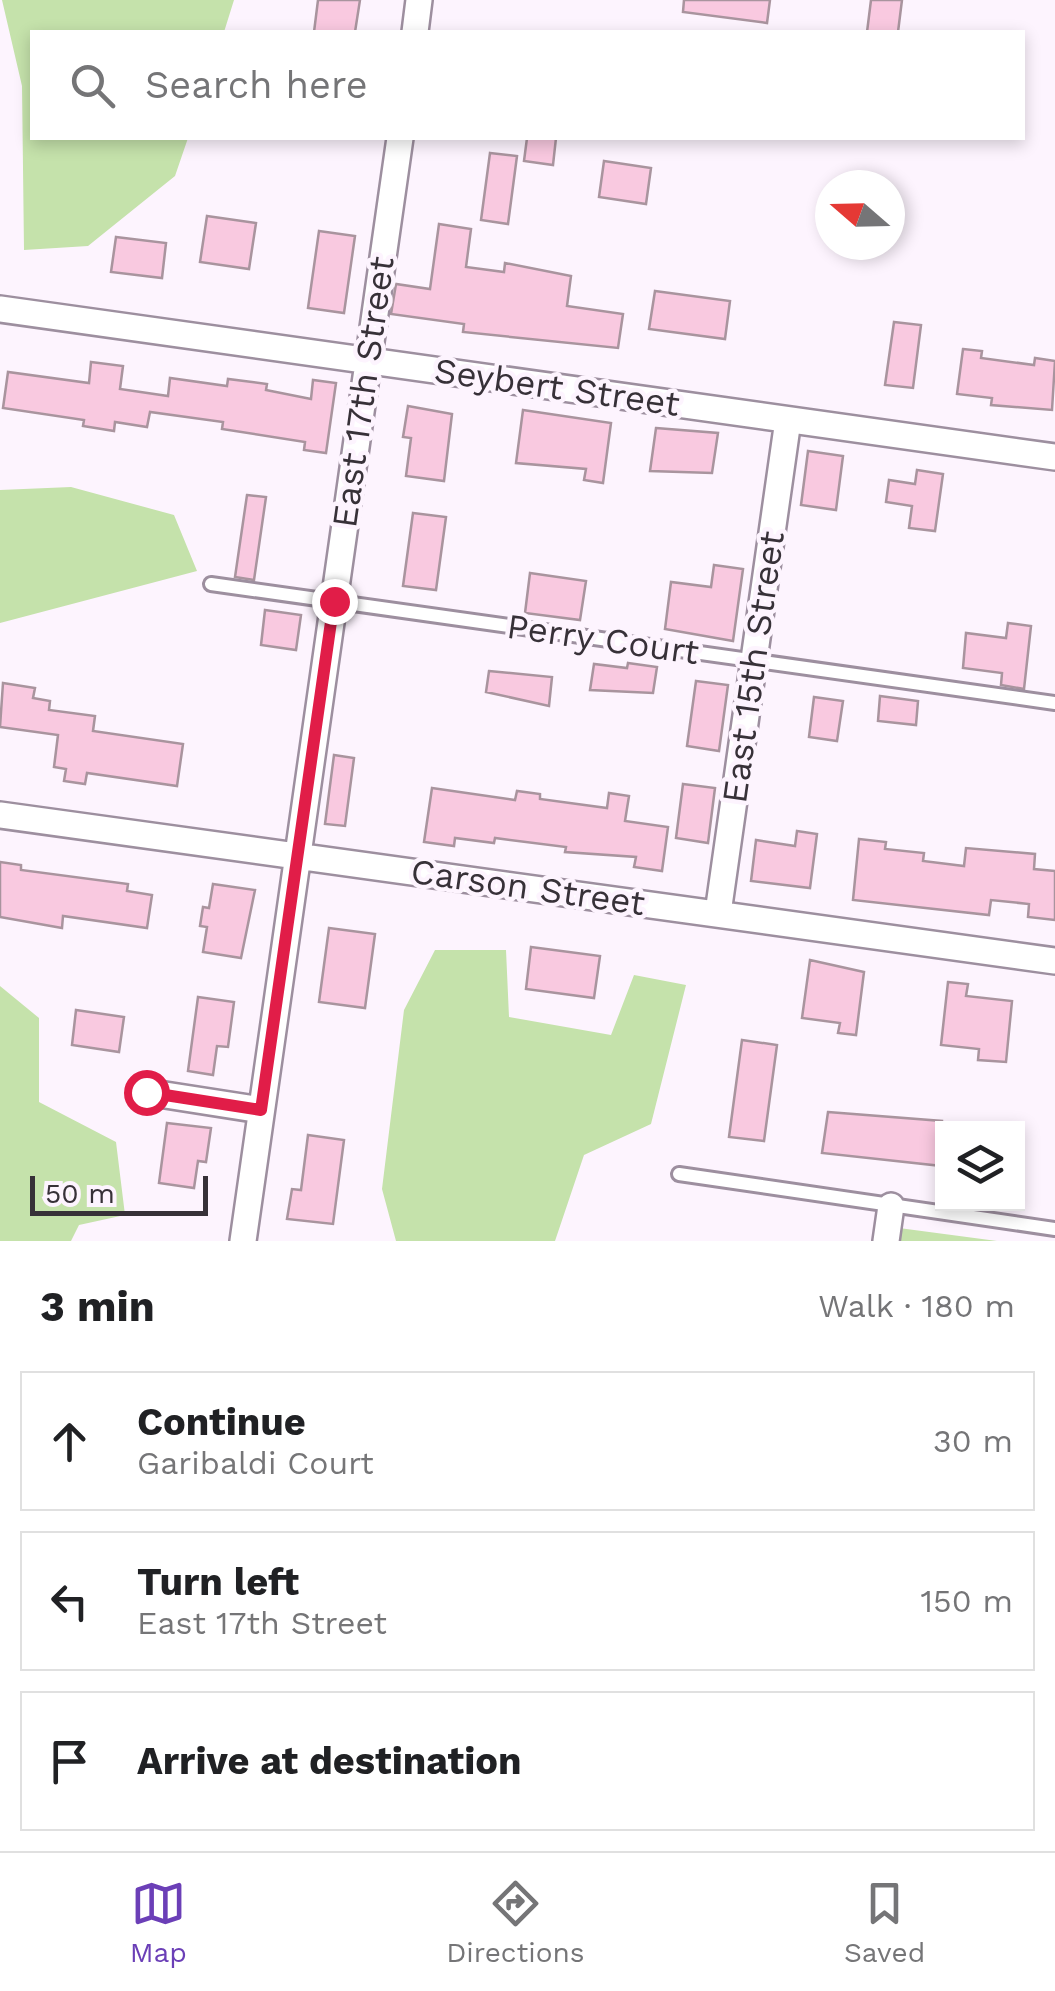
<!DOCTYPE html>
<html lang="en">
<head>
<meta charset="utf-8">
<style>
  :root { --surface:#fff; --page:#f6f6f6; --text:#202124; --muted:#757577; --line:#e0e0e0; --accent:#6b3fb7 }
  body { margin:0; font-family:"Work Sans",sans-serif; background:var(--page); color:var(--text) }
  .controls { position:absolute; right:30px; bottom:30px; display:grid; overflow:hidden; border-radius:0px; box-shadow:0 5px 15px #0003 }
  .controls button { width:90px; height:90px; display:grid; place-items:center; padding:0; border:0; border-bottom:2px solid var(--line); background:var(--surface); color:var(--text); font:50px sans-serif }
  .compass { position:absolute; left:815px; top:170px; width:90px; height:90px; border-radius:50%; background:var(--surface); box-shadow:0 5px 15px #0003; rotate:290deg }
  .scale { position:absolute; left:30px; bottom:25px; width:178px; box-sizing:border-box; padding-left:10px; border:5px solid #373138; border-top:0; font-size:28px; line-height:35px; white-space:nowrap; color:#373138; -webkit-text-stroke:8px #fdf4fe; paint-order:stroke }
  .stop { position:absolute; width:30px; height:30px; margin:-22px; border:8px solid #e11d48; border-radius:50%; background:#fff }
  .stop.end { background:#e11d48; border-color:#fff; box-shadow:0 2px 10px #0008 }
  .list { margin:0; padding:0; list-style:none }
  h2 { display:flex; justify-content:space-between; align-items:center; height:130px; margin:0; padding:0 40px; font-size:42px }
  h2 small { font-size:32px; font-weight:400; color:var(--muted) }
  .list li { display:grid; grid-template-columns:65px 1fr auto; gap:30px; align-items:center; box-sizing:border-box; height:140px; margin:0 20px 20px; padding:0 20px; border:2px solid var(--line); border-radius:0px }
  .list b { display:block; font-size:38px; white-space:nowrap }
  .list p { margin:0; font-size:32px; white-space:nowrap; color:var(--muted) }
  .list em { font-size:32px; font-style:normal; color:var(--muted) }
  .icon { flex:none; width:55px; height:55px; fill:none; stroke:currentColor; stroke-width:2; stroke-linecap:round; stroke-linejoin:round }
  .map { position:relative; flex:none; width:1055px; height:1241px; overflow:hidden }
  .search { position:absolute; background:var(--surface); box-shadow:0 5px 15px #0003; left:30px; right:30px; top:30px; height:110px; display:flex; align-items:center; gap:25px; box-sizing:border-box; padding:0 35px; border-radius:0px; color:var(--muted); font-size:38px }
  .sheet { height:610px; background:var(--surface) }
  nav { display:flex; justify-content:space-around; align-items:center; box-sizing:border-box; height:140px; border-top:2px solid var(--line); background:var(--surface); font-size:28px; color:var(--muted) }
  nav a { display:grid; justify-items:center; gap:5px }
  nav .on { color:var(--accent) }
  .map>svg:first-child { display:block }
</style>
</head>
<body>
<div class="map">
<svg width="1055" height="1241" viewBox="0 0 1055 1241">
  <rect width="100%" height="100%" fill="#fdf4fe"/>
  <path fill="#c5e2ab" d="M2,0h232l-10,32h-192v106h156l-13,38 -87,70 -64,4 -2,-164z
    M71,487l103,28 23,56 -197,52v-133z
    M435,950h71l3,67 102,18 23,-60 52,10 -35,139 -67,31 -29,86h-159l-14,-52 22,-179z
    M0,986l39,32v84l77,40 9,73 -46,10 -8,16h-71z
    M899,1228l98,13h-100z"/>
  <path fill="#f9c9e0" stroke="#a9949e" stroke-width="2.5" d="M318,0h42l-5,32h-41z
    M684,0h86l-3,23 -84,-11z
    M871,0h31l-4,32h-31z
    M527,138h29l-3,27 -29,-4z
    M490,153l27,3 -9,68 -27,-4z
    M604,161l47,7 -5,36 -47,-7z
    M207,216l49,7 -7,46 -49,-7z
    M439,224l32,5 -5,38 38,5 1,-9 66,13 -4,30 56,8 -5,34 -155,-16 1,-8 -73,-10 5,-30 34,5z
    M319,231l36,5 -11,77 -36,-5z
    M116,237l50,6 -4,35 -51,-6z
    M655,291l75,10 -5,38 -76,-10z
    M894,322l27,3 -8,63 -28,-3z
    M963,349l19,2 -1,7 53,7 1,-7 20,3 -3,49 -61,-5 1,-7 -35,-4z
    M91,362l32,4 -3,23 48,7 2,-18 57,8 1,-7 39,5 -1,6 45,9 2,-19 23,3 -10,70 -22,-3 1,-8 -83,-13 1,-7 -73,-10 -3,15 -32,-5 -1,9 -31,-5 1,-6 -81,-12 5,-36 81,11z
    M408,406l44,8 -8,67 -38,-5 5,-38 -8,-1z
    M523,410l88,13 -8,60 -19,-3 2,-11 -70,-6z
    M656,428l62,5 -6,40 -62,-2z
    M808,451l35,5 -7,54 -35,-5z
    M917,470l26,4 -8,57 -26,-3 3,-22 -26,-4 3,-22 26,4z
    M247,495l19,2 -12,83 -19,-3z
    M413,513l33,4 -10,73 -33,-4z
    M714,565l29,4 -10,72 -68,-12 6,-47 40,5z
    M530,573l56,8 -6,39 -55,-7z
    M265,610l36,5 -5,35 -35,-5z
    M1008,623l23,3 -7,63 -23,-4 1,-12 -39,-5 3,-35 40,5z
    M628,663l29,4 -4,26 -63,-3 4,-26 33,4z
    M489,671l63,6 -3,29 -63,-14z
    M696,681l32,4 -9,66 -32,-5z
    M3,683l32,5 -2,10 17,3 -1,9 46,6 -2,15 90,13 -6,42 -90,-13 -2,11 -21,-3 2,-12 -12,-2 4,-32 -58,-8z
    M880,696l38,5 -2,24 -38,-4z
    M814,697l29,4 -6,40 -28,-4z
    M334,755l20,3 -9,68 -20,-2z
    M683,784l32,4 -7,55 -32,-5z
    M432,788l83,12 2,-9 23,3v5l67,9 2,-15 20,3 -4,25 43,6 -6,44 -28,-4 2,-10 -71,-5 1,-5 -71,-9 -1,5 -39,-5 -1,8 -30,-4z
    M797,831l20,3 -7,54 -59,-7 5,-41 39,6z
    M859,839l27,3 -1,7 39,4 -1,8 41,5 2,-18 69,6 -1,15 21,2v49l-27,-3 1,-13 -38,-4 -2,15 -136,-15z
    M0,862l21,3v5l107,14 -1,7 25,4 -5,33 -84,-12 -1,12 -62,-11z
    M213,884l42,6 -14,68 -38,-6 4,-25 -7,-1 3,-19 6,1z
    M329,928l46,6 -10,74 -46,-6z
    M531,947l69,9 -6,42 -68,-9z
    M810,960l54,12 -8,63 -18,-2 2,-10 -38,-5z
    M948,982l20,2 -2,12 46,5 -6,61 -28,-2 1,-11 -38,-4z
    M198,997l36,5 -6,45 -11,-1 -4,29 -25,-4z
    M76,1010l48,7 -5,35 -47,-7z
    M742,1040l35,5 -13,96 -35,-4z
    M828,1112l114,9v45l-120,-13z
    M167,1123l44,5 -5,34 -8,-1 -4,27 -35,-5z
    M308,1135l36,5 -11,84 -46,-5 5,-30 9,1z"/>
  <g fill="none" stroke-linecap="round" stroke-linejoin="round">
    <defs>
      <path id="lane" d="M211,584l844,119
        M679,1174l376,55"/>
      <path id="street" d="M415,32l4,-32
        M0,309l1055,148
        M0,815l1055,146
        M718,913l70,-493
        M146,1092l115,18
        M243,1241l157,-1103
        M886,1241l5,-35"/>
    </defs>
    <use href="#lane" stroke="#9d8f9f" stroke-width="18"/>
    <use href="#street" stroke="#9d8f9f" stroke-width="30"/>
    <use href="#lane" stroke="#fff" stroke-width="12"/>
    <use href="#street" stroke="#fff" stroke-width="25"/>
  </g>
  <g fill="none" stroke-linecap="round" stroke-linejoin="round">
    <path stroke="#e11d48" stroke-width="12" d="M146,1092l115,18 73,-509"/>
  </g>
  <g text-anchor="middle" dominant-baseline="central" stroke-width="9" stroke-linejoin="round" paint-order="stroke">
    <g font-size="35" fill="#373138" stroke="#fdf4fe">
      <text transform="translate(557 387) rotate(8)">Seybert Street</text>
      <text transform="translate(363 392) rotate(-82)">East 17th Street</text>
      <text transform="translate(603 639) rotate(8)">Perry Court</text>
      <text transform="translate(753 667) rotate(-82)">East 15th Street</text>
      <text transform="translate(528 887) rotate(8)">Carson Street</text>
    </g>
  </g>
</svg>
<div class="controls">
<button><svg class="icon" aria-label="layers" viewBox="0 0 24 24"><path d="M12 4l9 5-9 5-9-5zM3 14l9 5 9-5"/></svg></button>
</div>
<svg class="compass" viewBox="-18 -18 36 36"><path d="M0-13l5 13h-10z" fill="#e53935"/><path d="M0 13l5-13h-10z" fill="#757577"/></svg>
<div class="scale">50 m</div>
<div class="stop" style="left:146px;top:1092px"></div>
<div class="stop end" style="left:334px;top:601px"></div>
<div class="search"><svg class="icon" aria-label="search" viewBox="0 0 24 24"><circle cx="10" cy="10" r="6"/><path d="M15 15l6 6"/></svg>Search here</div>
</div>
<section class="sheet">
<h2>3 min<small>Walk · 180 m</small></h2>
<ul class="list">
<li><svg class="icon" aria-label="ahead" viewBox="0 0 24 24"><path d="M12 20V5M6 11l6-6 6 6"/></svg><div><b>Continue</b><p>Garibaldi Court</p></div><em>30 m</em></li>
<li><svg class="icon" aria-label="left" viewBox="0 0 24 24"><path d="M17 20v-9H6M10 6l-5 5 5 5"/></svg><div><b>Turn left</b><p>East 17th Street</p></div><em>150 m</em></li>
<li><svg class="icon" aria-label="arrive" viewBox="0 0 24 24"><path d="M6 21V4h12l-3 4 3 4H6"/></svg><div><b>Arrive at destination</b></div></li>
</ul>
</section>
<nav>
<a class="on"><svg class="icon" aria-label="map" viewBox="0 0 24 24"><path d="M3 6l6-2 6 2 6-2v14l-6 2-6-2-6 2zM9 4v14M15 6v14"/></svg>Map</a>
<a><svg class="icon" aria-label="directions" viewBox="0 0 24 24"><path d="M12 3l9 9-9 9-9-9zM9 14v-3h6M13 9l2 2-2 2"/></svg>Directions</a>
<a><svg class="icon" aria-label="saved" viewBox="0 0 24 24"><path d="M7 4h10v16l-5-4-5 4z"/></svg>Saved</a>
</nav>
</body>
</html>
